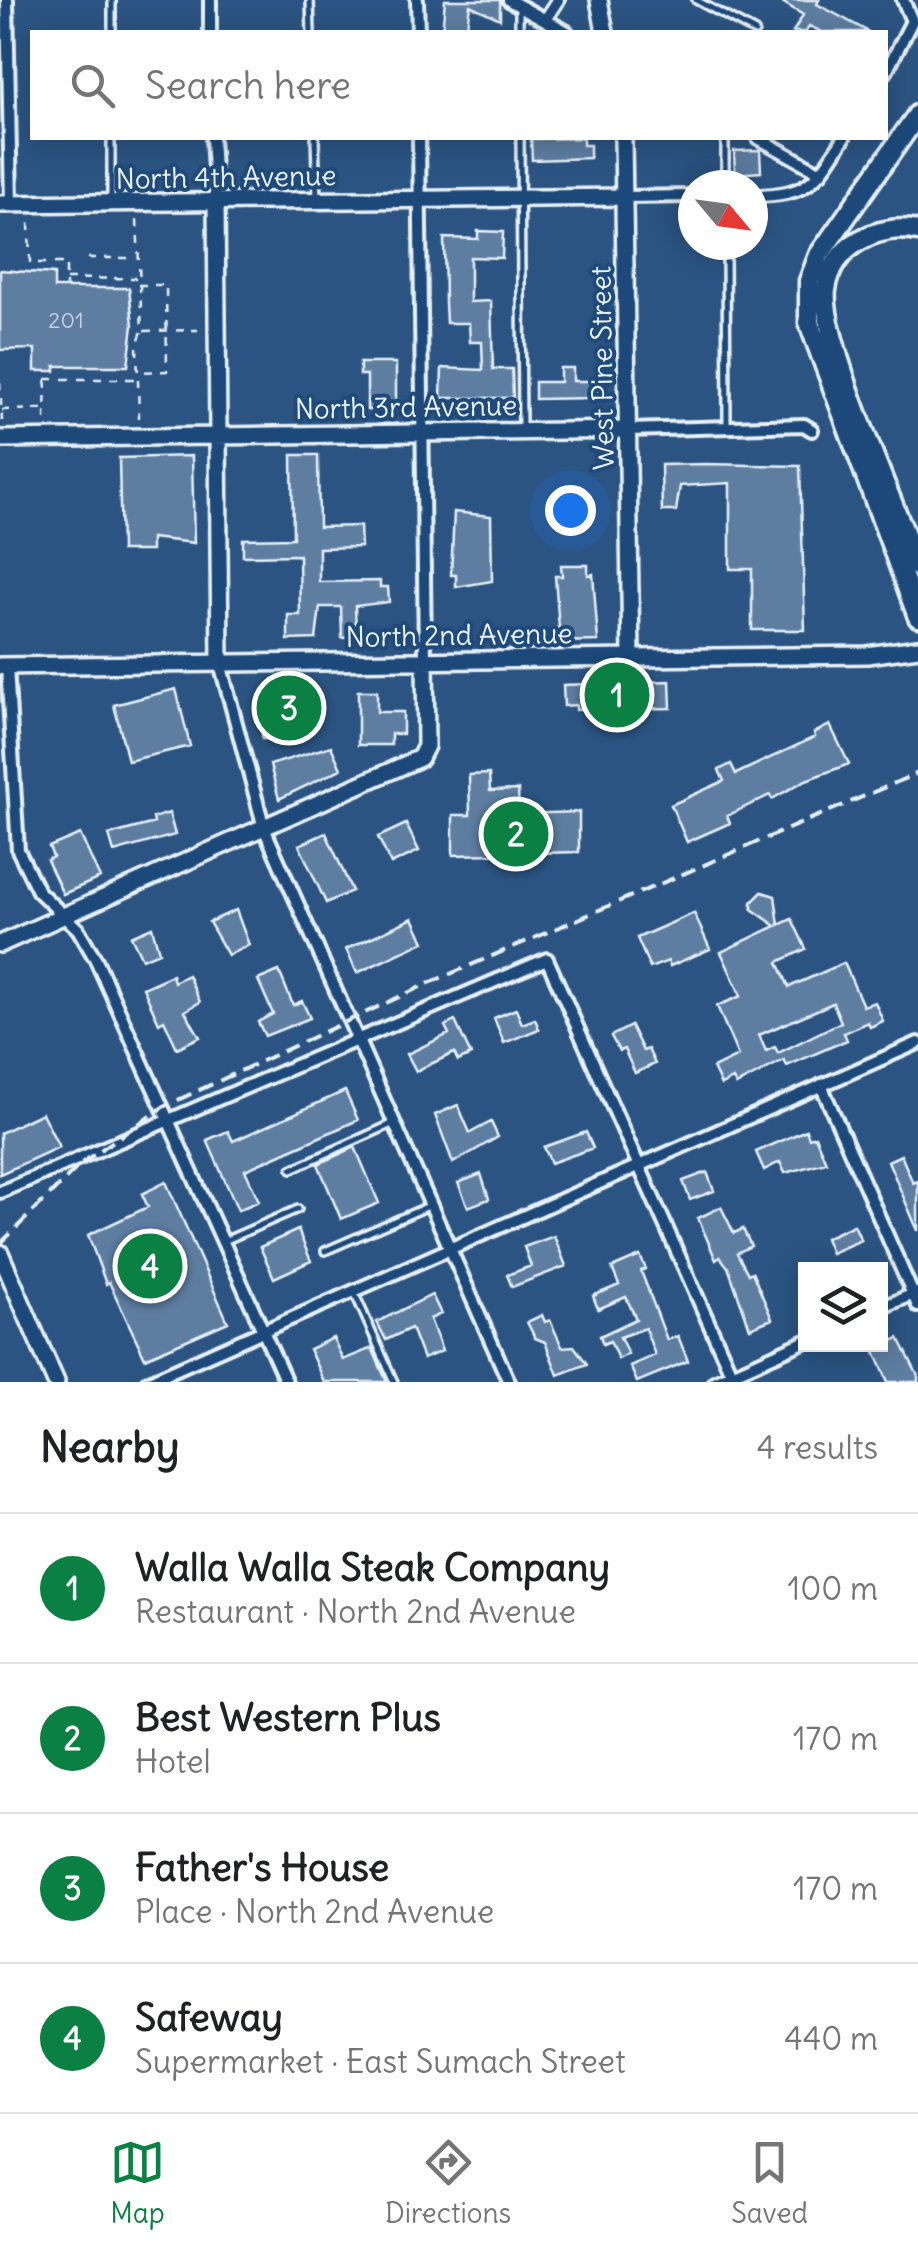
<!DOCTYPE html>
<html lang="en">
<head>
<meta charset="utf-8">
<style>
  :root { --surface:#fff; --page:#f2f2f2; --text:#202124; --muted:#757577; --line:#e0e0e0; --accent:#0b8043 }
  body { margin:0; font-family:Delius,sans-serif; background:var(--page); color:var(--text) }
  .controls { position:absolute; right:30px; bottom:30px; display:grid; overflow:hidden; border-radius:0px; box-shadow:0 5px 25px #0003 }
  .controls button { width:90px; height:90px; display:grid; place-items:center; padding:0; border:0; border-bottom:2px solid var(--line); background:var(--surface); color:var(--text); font:50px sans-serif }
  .compass { position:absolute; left:678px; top:170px; width:90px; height:90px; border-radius:50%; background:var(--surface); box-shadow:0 5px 25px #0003; rotate:119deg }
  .you { position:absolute; left:570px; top:510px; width:35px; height:35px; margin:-25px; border:8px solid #fff; border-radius:50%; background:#1a73e8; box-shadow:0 0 0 15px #1a73e833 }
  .badge { display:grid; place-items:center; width:65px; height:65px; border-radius:50%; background:var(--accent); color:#fff; font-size:32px; font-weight:700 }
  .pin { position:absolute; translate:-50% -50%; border:5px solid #fff; box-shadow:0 2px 10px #0006 }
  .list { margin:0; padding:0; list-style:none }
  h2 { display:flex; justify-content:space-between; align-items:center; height:130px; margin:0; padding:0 40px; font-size:42px }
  h2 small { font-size:32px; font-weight:400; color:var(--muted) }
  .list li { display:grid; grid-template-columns:65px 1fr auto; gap:30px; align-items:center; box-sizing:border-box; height:150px; padding:0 40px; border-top:2px solid var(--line) }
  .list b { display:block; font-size:38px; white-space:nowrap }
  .list p { margin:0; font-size:32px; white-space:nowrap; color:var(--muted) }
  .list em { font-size:32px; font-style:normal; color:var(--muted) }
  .icon { flex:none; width:55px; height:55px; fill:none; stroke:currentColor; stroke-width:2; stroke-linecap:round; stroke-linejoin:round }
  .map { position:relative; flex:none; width:918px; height:1382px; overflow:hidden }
  .search { position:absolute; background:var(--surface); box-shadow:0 5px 25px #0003; left:30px; right:30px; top:30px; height:110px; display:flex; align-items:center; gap:25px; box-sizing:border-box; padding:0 35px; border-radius:0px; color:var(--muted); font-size:38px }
  .sheet { height:730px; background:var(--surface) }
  nav { display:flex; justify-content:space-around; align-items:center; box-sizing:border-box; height:140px; border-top:2px solid var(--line); background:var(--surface); font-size:28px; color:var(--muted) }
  nav a { display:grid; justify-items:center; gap:5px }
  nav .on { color:var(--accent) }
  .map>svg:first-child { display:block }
</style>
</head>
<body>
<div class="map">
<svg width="918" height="1382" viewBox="0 0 918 1382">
  <rect width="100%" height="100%" fill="#2b5482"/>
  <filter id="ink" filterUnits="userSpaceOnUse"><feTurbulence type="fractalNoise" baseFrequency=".01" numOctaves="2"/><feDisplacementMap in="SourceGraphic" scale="20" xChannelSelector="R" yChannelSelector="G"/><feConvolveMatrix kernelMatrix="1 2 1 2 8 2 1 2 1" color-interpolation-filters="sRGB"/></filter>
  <g filter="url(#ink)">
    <path fill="#5d7da1" stroke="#e8f1f8" stroke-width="2.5" fill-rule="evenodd" d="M445,0h55v19l-30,-14 -4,27h-24z
      M779,0h40l-2,4 52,28h-47l-13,-6 -3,6h-13l10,-17z
      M583,138v7h7v13l-58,2 -1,-21z
      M760,150l1,22 -26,2 -1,-23z
      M478,231l25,1 -1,26 -32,-1v45l21,-1 2,68h19l1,29h-72l1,-30 41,2 -1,-28h-12l-1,-19h-23l-1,-20 -1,-65 34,1z
      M0,270l54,4v14h75l4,37 -5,41h-73v5h-20v-22l-35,1z
      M360,363h36v47h-29v-35h-7z
      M560,368h13v13h25v17l-63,1v-17h25z
      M292,455h26l1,72 41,-1 1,21 -42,1v34l61,-1v6h8l1,15 -34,4 1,31 -14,1 -1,-31h-21l-4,32 -28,1v-25h12l-1,-60 -56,1v-17l50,-1z
      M192,456l2,87 -43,-5v13h-30l-2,-93z
      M706,464l94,2 5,164h-53v-61h-22v-86l-50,3 -4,25h-14l-1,-46z
      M454,512l37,4 1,65 -36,6v-12h-5z
      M561,565h27v10l5,-1 5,67 -42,1v-14h3l-4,-52h7z
      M670,681l1,27 -46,1v9l-18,1 -1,-10 -30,1v-5l-12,1 -1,-21z
      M176,689l14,57 -62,15 -14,-56z
      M358,691h19v21h26v22h-12v11h-33z
      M263,694h53v28l-19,-1v19l-35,-1z
      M830,725l19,39 -43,16 -34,19 -2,-4 -43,21 3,7 -43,19 -16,-37 53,-24 -5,-11 12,-6 5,10 79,-37 -1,-4z
      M331,746l10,23 -62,30 -9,-34z
      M489,774l1,17 28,-1 1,24 60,-2v40l-126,3v-40h17l-1,-40z
      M169,813l6,22 -61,17 -5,-17 45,-12 -1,-5z
      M406,824l13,27 -28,13 -13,-27z
      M326,833l26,58 -26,12 -27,-58z
      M80,834l20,44 -37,16 -16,-34 6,-3 -4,-10z
      M762,892l13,4 4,29 13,-6 14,30 -28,13 11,25 55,-24 19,43 12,-4 8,19 -13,6 -2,-5 -24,11 3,7 -60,26 -3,-6 -48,25 -3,-6 -12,6 -8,-17 25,-12 -21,-50 24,-10 -20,-44 55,-26 -24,-17v-7zM833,1003l8,19 -63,31 -3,-6 -9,4 -7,-16z
      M236,910l13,35 -21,10 -19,-33z
      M694,913l16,36 -40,17 -2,-5 -18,7 -13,-30z
      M413,918l11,24 -67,31 -11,-24z
      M152,927l7,25 -17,7 -11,-23z
      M279,971l14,34 9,-4 8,17 -45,18 -7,-14 15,-8 -15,-34z
      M172,975l2,7 14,-7 12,27 -15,9 15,26 -23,11 -13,-28 -5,3 -16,-35z
      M516,1009l6,15 13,-5 4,10 -35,14 -10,-25z
      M455,1021l16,34 -13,6 -4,-8 -38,18 -9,-17 42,-20 -4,-8z
      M631,1026l12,25 5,-2 7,15 -20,9 -11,-24 -5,2 -8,-15z
      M345,1091l13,29 -113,50 14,31 -21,9 -31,-70 21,-9 5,10z
      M458,1105l12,28 21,-11 7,15 -45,26 -18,-48z
      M42,1113l17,34 -59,27v-41z
      M806,1130l3,8 6,-2 11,26 -41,11 -5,-11 -16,8 -8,-18z
      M586,1132l7,16 -42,15 -7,-16z
      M355,1147l24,56 -38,16 -23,-55z
      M901,1155l12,28 5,-2v50l-30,-70z
      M707,1172l7,19 -24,9 -7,-19z
      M481,1174l8,25 -21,8 -10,-24z
      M166,1182l62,140 -83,36 -36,-76 -3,2 -18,-49 60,-28 -6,-13z
      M721,1207l13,26 9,-4 8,17 -14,7 11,21 4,-2 20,47 -22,9 -22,-61 -8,-10 -4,3 -18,-42z
      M854,1225l7,15 -30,13 -6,-15z
      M298,1230l13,31 -37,17 -14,-31z
      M554,1236l12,30 -54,21 -5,-12 24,-9 -7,-19z
      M640,1256l6,13 -5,2 26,69 11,-4 10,25 -51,21 -7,-16 25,-11 -10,-27 -25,9 8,17 -10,5 -8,-18 -7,3 -3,-8 36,-17 -10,-22 -28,12 -5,-13 26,-11 -7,-17z
      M432,1295l9,19 -11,5 12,32 -19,8 -12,-31 -25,12 -9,-18z
      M542,1315l3,7 5,-2 12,27 12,-1 13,18 -29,11 -13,-33 -10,-4 -8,-16z
      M333,1338l10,22 29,-12 15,34h-63l-15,-33z
      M899,1338l19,38v6h-30l-14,-33z"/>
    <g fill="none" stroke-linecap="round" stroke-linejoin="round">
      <defs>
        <path id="lane" d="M310,0l1,32
          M696,0l59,32
          M519,8v24
          M112,32v-32
          M315,138l2,61
          M520,138l2,291
          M725,138v47
          M111,199v-61
          M726,245l1,181
          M292,1169l100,-45
          M224,1241l74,-32
          M325,1251l106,-46
          M355,1294l39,88"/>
        <path id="street" d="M7,0l4,204
          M210,0v32
          M417,0l1,32
          M509,0l58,32
          M545,20l13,-20
          M886,72l26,-51 -9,-21
          M212,138l4,64
          M419,138l6,522
          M758,138l63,35
          M753,196c56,-1 62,-13 91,-58
          M625,197l68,-1
          M628,430l176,-5 8,5
          M220,663l44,165 245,554
          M7,666l11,184 20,41 40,38 18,31 190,422
          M821,1085l97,221
          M0,1192l547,-233 188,423
          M880,1308l36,-15
          M147,1382l771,-339
          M714,1382l92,-41"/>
        <path id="secondary" d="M599,0l6,32
          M623,138l8,520
          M216,202l4,461
          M0,204l625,-7
          M0,439l628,-9
          M0,666l867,-11 51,-7
          M0,944l420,-186 6,-12 -1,-86"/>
        <path id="primary" d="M0,1253l56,129"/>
        <path id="highway" d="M918,114l-99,141 -10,26v42l109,294
          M918,231c-40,-8 -86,14 -92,59 -6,49 71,221 92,277"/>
      </defs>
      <use href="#lane" stroke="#e8f1f8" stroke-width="12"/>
      <use href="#street" stroke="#e8f1f8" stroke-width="18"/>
      <use href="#secondary" stroke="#e8f1f8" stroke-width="22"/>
      <use href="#primary" stroke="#e8f1f8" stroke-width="22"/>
      <use href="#highway" stroke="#e8f1f8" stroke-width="25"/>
      <path stroke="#e8f1f8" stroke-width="2.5" stroke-dasharray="8 8" stroke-linecap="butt" d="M137,220l5,111 -5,14 2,73
        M29,223l1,40h36v25
        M88,258h48
        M66,279l70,-1
        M138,285h28l1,86 -27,1
        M144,331l54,-1
        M46,379h91
        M0,382l2,39
        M2,410l43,-1
        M45,420l1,-49"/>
      <use href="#lane" stroke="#1f4a7a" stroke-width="5"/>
      <use href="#street" stroke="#1f4a7a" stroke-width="10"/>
      <use href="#secondary" stroke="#1f4a7a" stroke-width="15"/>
      <use href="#primary" stroke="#1f4a7a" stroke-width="15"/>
      <use href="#highway" stroke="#1f4a7a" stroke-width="18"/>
      <path stroke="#e8f1f8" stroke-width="4" stroke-dasharray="15 8" stroke-linecap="butt" d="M0,1244l83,-82 80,-55 264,-123 491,-211"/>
    </g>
  </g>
  <g text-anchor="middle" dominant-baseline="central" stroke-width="8" stroke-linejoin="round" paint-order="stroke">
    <g font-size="22" fill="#c5d4e2">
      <text x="66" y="320">201</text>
    </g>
    <g font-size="28" fill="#e8f1f8" stroke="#1f4a7a">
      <text transform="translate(226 177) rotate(-1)">North 4th Avenue</text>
      <text transform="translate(602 368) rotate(-91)">West Pine Street</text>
      <text transform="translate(406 407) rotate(-1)">North 3rd Avenue</text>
      <text transform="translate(459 635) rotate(-1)">North 2nd Avenue</text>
    </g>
  </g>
</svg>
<div class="controls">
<button><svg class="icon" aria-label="layers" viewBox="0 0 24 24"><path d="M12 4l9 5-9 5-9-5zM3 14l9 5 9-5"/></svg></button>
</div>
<svg class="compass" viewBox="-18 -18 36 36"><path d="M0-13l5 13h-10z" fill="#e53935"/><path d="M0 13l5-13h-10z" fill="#757577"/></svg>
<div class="you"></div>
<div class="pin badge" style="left:617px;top:695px">1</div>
<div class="pin badge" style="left:516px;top:834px">2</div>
<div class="pin badge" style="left:289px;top:708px">3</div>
<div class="pin badge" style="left:150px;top:1266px">4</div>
<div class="search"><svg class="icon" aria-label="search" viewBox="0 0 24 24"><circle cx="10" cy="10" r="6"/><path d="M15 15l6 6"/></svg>Search here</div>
</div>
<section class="sheet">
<h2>Nearby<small>4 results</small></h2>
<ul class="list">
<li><span class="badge">1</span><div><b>Walla Walla Steak Company</b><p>Restaurant · North 2nd Avenue</p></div><em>100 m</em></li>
<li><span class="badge">2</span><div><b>Best Western Plus</b><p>Hotel</p></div><em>170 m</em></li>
<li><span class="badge">3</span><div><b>Father's House</b><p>Place · North 2nd Avenue</p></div><em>170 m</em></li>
<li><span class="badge">4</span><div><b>Safeway</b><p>Supermarket · East Sumach Street</p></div><em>440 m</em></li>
</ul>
</section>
<nav>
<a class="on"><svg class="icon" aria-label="map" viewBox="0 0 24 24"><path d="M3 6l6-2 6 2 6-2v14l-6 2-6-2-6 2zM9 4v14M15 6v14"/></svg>Map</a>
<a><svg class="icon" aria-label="directions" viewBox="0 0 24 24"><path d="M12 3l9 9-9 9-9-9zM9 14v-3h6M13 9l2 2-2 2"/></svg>Directions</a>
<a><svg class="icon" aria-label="saved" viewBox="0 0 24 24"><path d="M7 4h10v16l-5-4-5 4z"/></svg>Saved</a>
</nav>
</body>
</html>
